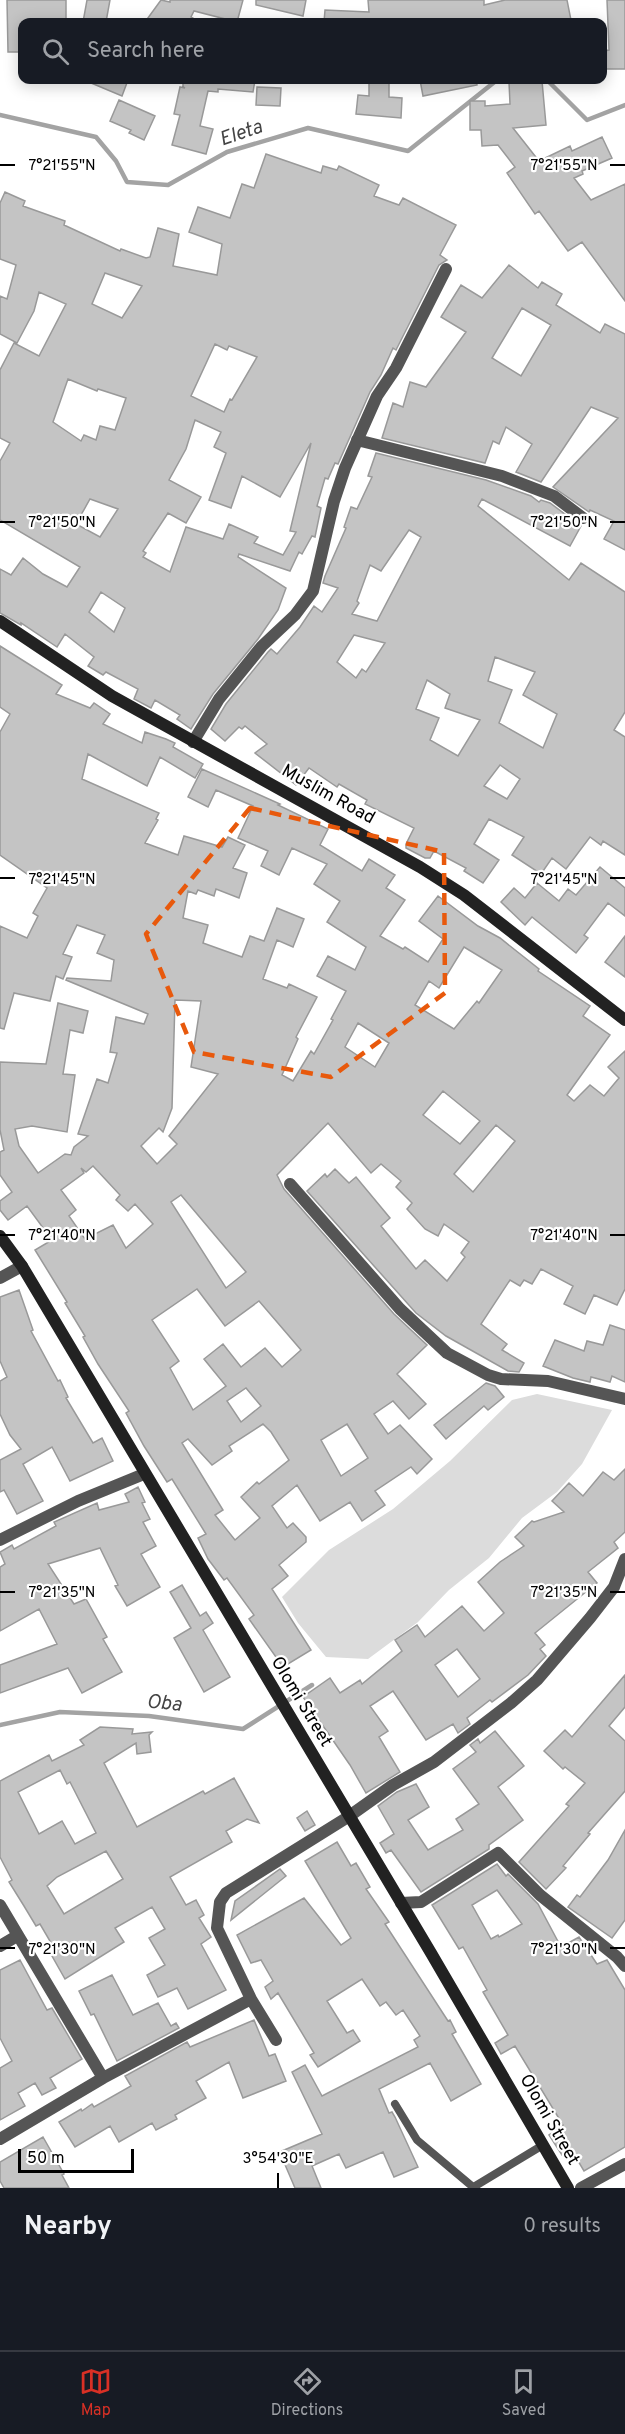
<!DOCTYPE html>
<html lang="en">
<head>
<meta charset="utf-8">
<style>
  :root { --surface:#171b24; --page:#20242c; --text:#f1f3f6; --muted:#9ea1a6; --line:#363941; --accent:#d93025 }
  body { margin:0; font-family:Overpass,sans-serif; background:var(--page); color:var(--text) }
  .scale { position:absolute; left:18px; bottom:15px; width:116px; box-sizing:border-box; padding-left:6px; border:3px solid #000; border-top:0; font-size:16px; line-height:21px; white-space:nowrap; color:#000; -webkit-text-stroke:4px #fff; paint-order:stroke }
  .list { margin:0; padding:0; list-style:none }
  h2 { display:flex; justify-content:space-between; align-items:center; height:78px; margin:0; padding:0 24px; font-size:26px }
  h2 small { font-size:20px; font-weight:400; color:var(--muted) }
  .icon { flex:none; width:33px; height:33px; fill:none; stroke:currentColor; stroke-width:2; stroke-linecap:round; stroke-linejoin:round }
  .map { position:relative; flex:none; width:625px; height:2188px; overflow:hidden }
  .search { position:absolute; background:var(--surface); box-shadow:0 3px 15px #0003; left:18px; right:18px; top:18px; height:66px; display:flex; align-items:center; gap:15px; box-sizing:border-box; padding:0 21px; border-radius:12px; color:var(--muted); font-size:22px }
  .sheet { height:162px; background:var(--surface) }
  nav { display:flex; justify-content:space-around; align-items:center; box-sizing:border-box; height:84px; border-top:2px solid var(--line); background:var(--surface); font-size:16px; color:var(--muted) }
  nav a { display:grid; justify-items:center; gap:3px }
  nav .on { color:var(--accent) }
  .map>svg:first-child { display:block }
</style>
</head>
<body>
<div class="map">
<svg width="625" height="2188" viewBox="0 0 625 2188">
  <rect width="100%" height="100%" fill="#fff"/>
  <path fill="#dcdcdc" d="M537,1394l75,16 -30,54 -25,28 -35,26 -33,40 -40,32 -31,32 -50,37 -42,-2 -28,-34 -16,-26 47,-47 64,-41 57,-48 62,-61z"/>
  <g fill="none" stroke-linecap="round" stroke-linejoin="round">
    <path stroke="#a3a3a3" stroke-width="4.5" d="M547,80l40,40 38,-15
      M0,115l96,22 20,24 11,21 41,3 59,-33 81,-24 100,23 89,-71
      M0,1725l60,-13 89,4 94,13 69,-44"/>
  </g>
  <path fill="#c4c4c4" stroke="#999" stroke-width="1.5" fill-rule="evenodd" d="M7,0h59v22h-44l-2,30h-12z
    M87,0h23l-4,22h-23z
    M161,0l9,2v-2h73l-6,22 -43,-11 -3,6 8,5h-54z
    M256,0h50l-3,16 -47,-11z
    M368,0h116v5l21,-5h62l4,20 -14,2h-139v-1l-94,1 1,-12 44,2z
    M607,0h18v69h-22v-18l6,-1z
    M84,80h44l-6,16z
    M183,80h72l-2,12 -35,-3v3l-10,-1 -8,35 13,3 -7,25 -34,-9 8,-30 -6,-1 6,-27 5,1 -2,-1z
    M369,80h20v17l13,1 -1,20 -45,-4 2,-19 11,1z
    M420,80h56l1,5 -54,11z
    M542,81l4,44 -33,3 26,33 31,-15 2,5 30,-14 10,21 -30,13 1,3 -9,4 17,22 34,-16v117l-43,-59 -14,9 -29,-40 -4,3 -28,-41 8,-6 -17,-22 -16,1 -1,-16h-11v-29h15v5l25,-2 -1,-22z
    M257,87l24,1 -1,18 -24,-1z
    M119,100l36,16 -11,24 -15,-7 2,-3 -21,-9z
    M266,154l55,19 2,-7 14,4 2,-4 40,19 -5,11 25,9 4,-7 53,27 -16,30 7,5 -8,5 -43,85 -3,-2 -12,27 -11,17 -32,72 -3,-1 -7,16 -3,-1 -8,28 4,2 -6,29 -3,-1 -10,18 -3,-2 -9,19 -51,-17 -1,3 48,31 -8,22 -20,29 -45,55 -22,35 -14,-10 3,-4 -25,-15 -4,8 -17,-9 4,-10 -32,-17 -3,3 -15,-9 6,-9 -29,-23 -8,13 -36,-24v2l-21,-12v-44l11,6 12,-17 20,16 24,13 13,-20 -80,-47v-59l10,-18 -10,-5v-68l14,-27 25,13 27,-52 -27,-12 -5,19 -17,32 -17,-9v-38l7,3 9,-34 -16,-6v-56l5,-11 20,9 -2,5 42,15 -1,4 56,26 1,-2 25,9 4,-1 8,-29 21,6 -6,32 44,9 5,-31 -33,-12 9,-25 32,11 12,-34 12,4zM105,273l37,13 -20,32 -30,-14zM215,344l12,6 2,-4 28,11 -25,43 -2,-1 -6,13 -33,-16zM68,379l29,12 1,-2 28,9 -11,32 -15,-4 -4,14 -12,-5 -3,6 -28,-19zM195,420l26,12 -7,15 12,6 -17,47 22,8 11,-32 38,21 31,-54 -21,88 6,1 -13,23 -29,-12 4,-6 -29,-13 -6,15 -37,-12 -16,45 -27,-15 3,-4 -3,-2 25,-38 18,10 15,-26 -32,-17 17,-31zM90,499l28,10 -18,28 -24,-13zM101,592l24,16 -11,24 -25,-20z
    M509,265l29,23 4,-6 20,12 -6,11 44,28 5,-9 20,10v216l-21,-11 10,-18 -24,-11 -1,2 -36,-25 65,-69 -27,-11 -50,75 -25,-10 16,-28 -26,-17 -7,17 -6,-3 -8,22 -103,-25 11,-35 10,4 7,-25 16,5 40,-55 -25,-15 20,-32 21,13zM522,308l29,17 -30,51 -29,-18z
    M376,453l110,27 45,16 8,6 2,-2 9,3 31,23 -11,20 -88,-47 -4,7 91,74 12,-17 44,29v120l-11,18 11,7v118l-22,-14 -2,4 -11,-8 -24,32 -14,-11 -11,16 -29,-19 12,-18 -35,-18 -15,25 25,16 -16,23 -19,-12 2,-3 -32,-17 -4,7h-5l-19,-10v-4l8,-16 -49,-24 2,-4 -28,-16 -2,3 -28,-19 -13,17 -41,-32 12,-9 -22,-18 -3,3 -3,-2 -14,14 -14,-12 15,-25 42,-52 3,-3 6,5 23,-27 14,-21 8,6 16,-24 -15,-5 2,-7 21,-48 -2,-1 7,-20 6,2 15,-32 -4,-1zM409,530l12,7 -44,84 -25,-7 7,-11 -2,-2 13,-36 11,6zM354,635l31,8 -19,29 -4,-3 -6,9 -19,-16zM495,657l40,15 -12,23 34,19 -14,34 -44,-25 13,-33 -24,-9zM427,680l23,14 -5,14 35,12 -22,36 -28,-16 9,-22 -23,-9zM500,765l20,14 -13,20 -23,-13z
    M0,646l62,39 -6,9 34,14 4,-5 16,11 -7,10 39,19 3,-11 21,7 9,4 -2,4 30,17 -8,14 -35,-21 -13,29 -59,-32 -6,25 77,34 -3,6 2,1 -13,23 33,12 6,-19 38,11 6,-10 17,8 -12,23 14,5 -8,25 -23,-9 -2,7 -16,-6 -2,4 -8,-3 -5,27 25,7 -5,18 39,14 8,-21 14,5 13,-33 27,11 -11,28 -16,-7 -14,39 24,9 2,-4 28,13 -21,40 2,2 -16,36 11,6 18,-30 3,3 19,-34 -2,-1 15,-28 -29,-15 11,-20 27,14 11,-23 -39,-25 13,-21 -26,-17 13,-20 -35,-16 -13,27 -18,-9 7,-15 -30,-13 15,-32 -37,-16 -8,17 -20,-10 14,-28 78,35 -2,1 50,24 -8,16 42,26 7,-12 26,16 -9,13 19,12 -25,36 23,13 2,-2 23,15 15,-23 -24,-18 19,-25 40,30 22,12 39,31 -1,2 52,35 -7,10 27,19 -43,60 7,6 16,-16 14,11 15,-18 -11,-11 17,-16v238l-8,16 -23,-10 -9,19 -21,-10 9,-18 -32,-17 -9,15 -8,-4 -4,6 -10,-6 -29,44 26,20 -5,6 22,13 -5,9 -11,-1 -62,-35 -30,-23 -109,-122 18,-17 2,3 8,-8 14,14 7,-6 34,41 -9,8 35,43 9,-9 22,21 18,-24 -4,-4 8,-11 -25,-18 -6,12 -13,-7 -18,-20 5,-6 -16,-16 5,-6 -20,-17 -10,9 -43,-50 -51,52 7,14 110,125 33,31 -30,29 29,30 -17,15 -16,-18 -19,13 14,20 12,-9 32,34 -15,15 -6,-7 -36,24 10,14 -23,16 -12,-19 -30,19 -23,-36 -25,21 15,22 6,-5 13,14v5l-27,23 9,11 -16,13 39,61 -28,17 -34,-48 5,-4 -27,-37 -3,2 -16,-21 -10,-21 8,-4 -34,-55 -5,3 -23,-36 -18,-33 3,-2 -31,-47 -15,-27 2,-1 -20,-33 2,-1 -32,-52 17,-10 -25,-34 -19,14 -8,-10v-9l12,-9 -12,-17v-23l4,-2 -4,-20v-68l46,2 12,-61 30,8 -5,22 -13,-3 -7,44 12,1 -8,57 -35,-6 -17,3 4,17 19,27 27,-19 6,1 3,-8 14,-11 -10,-2 19,-55 11,4 9,-30 -7,-1 6,-35 28,7 4,-10 -82,-34 1,-2 44,3 3,-21 -17,-7 8,-18 -28,-10 -14,29 9,3 -9,22 -7,-3 -6,25 -36,-8 -10,36 -4,-1v-102l27,12 11,-22 -5,-3 14,-25 -47,-33v-123l10,-18 -10,-7zM464,947l38,23 -23,33 -2,-2 -23,28 -39,-24 14,-24 10,7zM175,1000l26,1 -10,66 27,7 -49,62 8,8 -20,20 -16,-18 18,-18 4,4 9,-24zM358,1023l31,20 -14,24 -30,-20zM443,1091l37,30 -20,23 -37,-29zM496,1125l19,16 -42,51 -19,-18zM93,1166l27,29 -4,5 12,11 7,-7 18,20 -27,24 -13,-23 -28,14 -16,-23 7,-6 -15,-20 23,-17 -3,-5 5,4zM181,1195l65,77 -20,16 -55,-86zM197,1289l28,37 34,-25 42,49 -19,17 -17,-19 -24,19 -18,-23 -19,15 22,27 -33,24 -23,-42 9,-7 -27,-41zM246,1388l15,18 -20,16 -14,-21zM263,1424l8,8 18,28 -30,24 -2,-2 -16,15 19,21 -25,22 -20,-25 8,-5 -41,-67 6,-4 24,26 20,-14 -3,-5zM347,1424l21,34 -27,18 -20,-36z
    M600,867l25,21v28l-17,-13 -24,32 4,3 -12,15 -44,-36 -7,8 -24,-23 13,-14 11,10 12,-15 22,18 9,-12 8,6z
    M625,936v41l-20,-15z
    M19,1290l14,40 -2,1 27,50 2,-1 8,17 -2,1 27,45 9,-5 11,23 -43,20 -18,-34 -29,17 20,37 -26,13 -13,-24 -4,2v-32l21,-11 -11,-14 -10,-21v-33l7,-4 -7,-16v-64z
    M610,1325l15,5v52l-13,-6 -2,6 -19,-5 -1,5 -17,-4 -30,-12 12,-26 29,11 3,-10 16,4z
    M486,1383l9,3 9,11 -16,13 -4,-4 -38,33 -12,-14z
    M625,1469v63l-11,10 4,6 -30,24 9,11 -62,50 10,12 -5,4 6,7 -18,19 -36,27 -2,-2 -23,18 3,6 -12,9 -5,-9 -27,16 -33,-49 -23,15 18,25 -9,6 21,35 -34,21 -16,-28 -47,-68 27,-19 10,15 20,-13 2,4 40,-33 -7,-11 22,-15 8,12 37,-31 22,25 20,-18 -26,-31 22,-20 24,-16 -9,-9 17,-16 2,1 30,-10 -12,-11 17,-18 14,13 20,-24 11,8zM457,1649l23,30 -22,18 -23,-32z
    M138,1487l7,15 -3,1 8,16 -7,3 13,24 -15,8 19,33 -33,19 -12,-20 3,-1 -18,-37 -52,16 26,40 12,-5 21,38 -4,2 19,33 -40,21 -14,-25 -68,25v-28l57,-21 -18,-35 -39,22v-64l5,-3 -5,-12 12,-7 2,4 42,-23 -2,-4 43,-19 2,7 30,-8 -4,-8z
    M182,1585l18,31 6,-4 7,11 -10,7 27,47 -26,15 -30,-54 17,-10 -21,-36z
    M625,1675v32l-16,19 16,15v50l-37,42 2,1 -27,32 3,2 -20,21 -27,-27 50,-56 -3,-2 19,-21 -20,-16 -2,2 -19,-18 21,-21 7,7z
    M100,1727l33,2 -1,5 20,-2 -3,3 2,17 -14,2 -1,-11 -32,20 33,64 66,-36 2,3 29,-16 25,45 -12,-4 -21,12 6,11 -62,35 16,28 10,-5 8,15 -5,3 12,19 -10,7 25,46 -38,19 -11,-21 -19,9 -11,-22 18,-10 -16,-27 16,-9 -13,-22 -37,21 9,14 -59,37 -13,-23 5,-3 -17,-29 -4,2 -12,-20 -15,-24 3,-2 -12,-23v-76l49,-26 3,6 32,-16 -4,-5zM60,1770l7,14 3,-2 26,51 -21,11 -13,-23 -23,13 -21,-42zM106,1851l17,28 -59,35 -17,-28 10,-9z
    M495,1731l29,35 -26,21 25,33 -34,25v4l-68,43 -30,-42 -5,3 -6,-10 14,-9 -16,-28 19,-14 19,-8 13,23 -21,13 20,30 35,-20 -7,-11 23,-15 -26,-35 23,-17 -6,-7 8,-6 2,4z
    M307,1811l8,14 -10,6 -8,-13z
    M625,1830v90l-13,18 -44,-31 9,-12 3,2 28,-37z
    M337,1842l14,24 5,-3 14,24 -4,2 23,33 -4,2 63,97 2,-1 6,12 -4,2 29,50 -30,17 -21,-38 -51,26 10,24 3,-1 3,5 23,50 -24,10 -11,-25 -37,16 -7,-14 -27,12 9,22h-26l-12,-28 3,-1 -4,-8 40,-17 -30,-62 13,-7 17,31 96,-49 -4,-7 6,-4 -17,-26 -7,5 -10,-13 -6,4 -18,-27 -35,22 20,32 6,-3 7,11 -42,26 -8,-12 4,-2 -36,-60 -7,6 -6,-12 8,-6 -12,-21 -10,3 -14,-28 67,-37 37,47 10,-7 -46,-77z
    M497,1864l9,12 2,-2 30,30 23,43 18,-10 18,27 10,-4 18,30v157l-41,24 -13,-22 -9,6 -13,-20 14,-10 -48,-79 -14,8 -6,-11 13,-8 -25,-43 4,-2 -24,-43 -4,2 -27,-44zM497,1890l25,34 -23,13 -1,-2 -7,4 -19,-34z
    M280,1869l6,7 -55,44 4,-19z
    M20,1960l27,50 5,-2 30,51 -32,19 6,10 -14,7 -7,-12 -17,10 7,13 -25,14v-52l12,-7 -12,-23v-68z
    M112,1975l21,40 25,-12 13,23 5,-3 3,5 -62,33 -23,-47 -3,1 -12,-24z
    M254,2020l15,36 6,-2 11,27 -43,17 -14,-36 -33,19 10,17 -31,17 2,4 -21,11 -4,-7 -33,19 -9,-16 -35,21 -16,-25 22,-13 1,2 10,-7 2,3 37,-21 -6,-10 62,-34 3,5z
    M43,2137l21,37 -2,1 7,13h-65l-4,-7v-19z"/>
  <g fill="none" stroke-linecap="round" stroke-linejoin="round">
    <path stroke="#555" stroke-width="8" d="M395,2104l22,36 56,47
      M472,2188l71,-43"/>
    <path stroke="#555" stroke-width="12" d="M357,440l145,36 52,20 29,22
      M193,742l26,-43 43,-53 33,-31 18,-24 21,-90 11,-33 32,-72 19,-28 50,-99
      M290,1184l110,125 47,44 41,22 13,4 47,2 77,18
      M0,1278l22,-12
      M0,1540l78,-39 66,-27
      M401,1903l20,-1 77,-49 42,42 77,62 8,9
      M0,1905l103,173
      M0,1946l17,-10
      M276,2040l-25,-41 -34,-71 3,-26 6,-9 122,-76 45,-32 41,-23 77,-59 26,-23 53,-62 24,-31 11,-28
      M0,2139l103,-61 148,-79
      M581,2188l44,-24"/>
    <path stroke="#222" stroke-width="12" d="M0,621l112,75 308,171 44,28 161,125
      M0,1236l22,30 409,687 137,235"/>
  </g>
  <path fill="none" stroke="#e8590c" stroke-width="4.5" stroke-dasharray="12 8" stroke-linejoin="round" d="M250,808l194,44 1,141 -114,84 -137,-25 -48,-118z"/>
  <path fill="none" stroke="#000" stroke-width="2" d="M0,165h15M610,165h15M0,522h15M610,522h15M0,878h15M610,878h15M0,1235h15M610,1235h15M0,1592h15M610,1592h15M0,1948h15M610,1948h15M278,2173v15"/>
  <g text-anchor="middle" dominant-baseline="central" stroke-width="4.5" stroke-linejoin="round" paint-order="stroke">
    <g font-size="18" fill="#000" stroke="#fff">
      <text transform="translate(328 795) rotate(29)">Muslim Road</text>
      <text transform="translate(301 1702) rotate(59)">Olomi Street</text>
      <text transform="translate(549 2120) rotate(60)">Olomi Street</text>
    </g>
    <g font-size="20" font-style="italic" fill="#444" stroke="#fff">
      <text transform="translate(241 134) rotate(-19)">Eleta</text>
      <text transform="translate(164 1704) rotate(6)">Oba</text>
    </g>
  </g>
  <g font-size="15" text-anchor="middle" fill="#000" stroke="#fff" stroke-width="4.5" stroke-linejoin="round" paint-order="stroke">
    <text x="62" y="170">7°21'55"N</text>
    <text x="564" y="170">7°21'55"N</text>
    <text x="62" y="527">7°21'50"N</text>
    <text x="564" y="527">7°21'50"N</text>
    <text x="62" y="884">7°21'45"N</text>
    <text x="564" y="884">7°21'45"N</text>
    <text x="62" y="1240">7°21'40"N</text>
    <text x="564" y="1240">7°21'40"N</text>
    <text x="62" y="1597">7°21'35"N</text>
    <text x="564" y="1597">7°21'35"N</text>
    <text x="62" y="1954">7°21'30"N</text>
    <text x="564" y="1954">7°21'30"N</text>
    <text x="278" y="2163">3°54'30"E</text>
  </g>
</svg>
<div class="scale">50 m</div>
<div class="search"><svg class="icon" aria-label="search" viewBox="0 0 24 24"><circle cx="10" cy="10" r="6"/><path d="M15 15l6 6"/></svg>Search here</div>
</div>
<section class="sheet">
<h2>Nearby<small>0 results</small></h2>
<ul class="list">
</ul>
</section>
<nav>
<a class="on"><svg class="icon" aria-label="map" viewBox="0 0 24 24"><path d="M3 6l6-2 6 2 6-2v14l-6 2-6-2-6 2zM9 4v14M15 6v14"/></svg>Map</a>
<a><svg class="icon" aria-label="directions" viewBox="0 0 24 24"><path d="M12 3l9 9-9 9-9-9zM9 14v-3h6M13 9l2 2-2 2"/></svg>Directions</a>
<a><svg class="icon" aria-label="saved" viewBox="0 0 24 24"><path d="M7 4h10v16l-5-4-5 4z"/></svg>Saved</a>
</nav>
</body>
</html>
